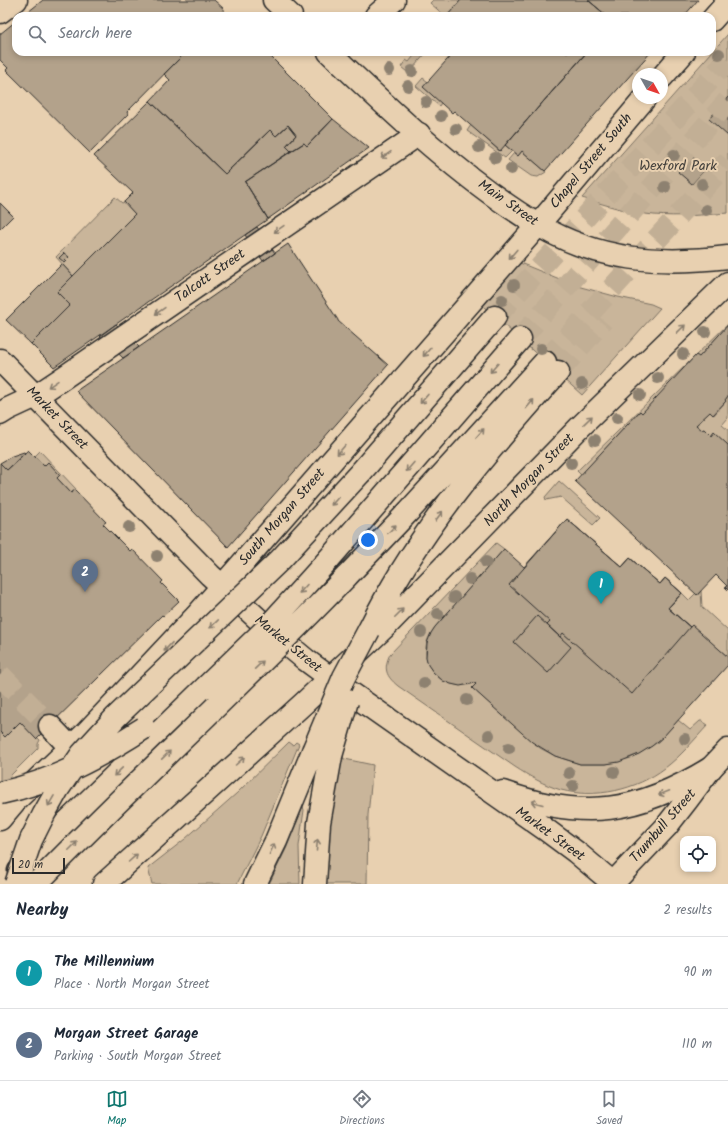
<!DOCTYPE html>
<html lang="en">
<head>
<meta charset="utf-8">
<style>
  :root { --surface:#fff; --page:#f2f2f3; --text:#1f2937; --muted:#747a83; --line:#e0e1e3; --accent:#0f766e }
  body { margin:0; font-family:Kalam,sans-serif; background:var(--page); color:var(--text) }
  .controls { position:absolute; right:12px; bottom:12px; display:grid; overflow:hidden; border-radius:8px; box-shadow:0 2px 6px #0003 }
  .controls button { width:36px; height:36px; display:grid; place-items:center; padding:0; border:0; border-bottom:1px solid var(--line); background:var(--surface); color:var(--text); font:20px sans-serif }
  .compass { position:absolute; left:632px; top:68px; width:36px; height:36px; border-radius:50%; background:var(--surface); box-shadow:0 2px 6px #0003; rotate:130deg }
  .scale { position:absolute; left:12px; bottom:10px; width:53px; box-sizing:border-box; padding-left:4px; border:2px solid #2b2b2b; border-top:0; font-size:11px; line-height:14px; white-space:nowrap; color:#2b2b2b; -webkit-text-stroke:3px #e8d0b0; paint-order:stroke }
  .you { position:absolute; left:368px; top:540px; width:14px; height:14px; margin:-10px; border:3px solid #fff; border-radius:50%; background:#1a73e8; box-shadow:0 0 0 6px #1a73e833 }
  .badge { display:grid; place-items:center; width:26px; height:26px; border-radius:50%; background:var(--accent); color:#fff; font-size:13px; font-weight:700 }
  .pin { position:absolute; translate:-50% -33px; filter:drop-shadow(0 1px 2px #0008) }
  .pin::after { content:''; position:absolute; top:21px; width:14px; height:12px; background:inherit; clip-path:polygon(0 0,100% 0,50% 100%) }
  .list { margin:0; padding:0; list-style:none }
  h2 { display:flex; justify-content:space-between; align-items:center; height:52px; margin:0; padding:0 16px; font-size:17px }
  h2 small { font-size:13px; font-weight:400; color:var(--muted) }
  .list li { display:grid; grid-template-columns:26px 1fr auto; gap:12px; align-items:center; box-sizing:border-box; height:72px; padding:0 16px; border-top:1px solid var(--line) }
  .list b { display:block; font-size:15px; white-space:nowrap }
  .list p { margin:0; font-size:13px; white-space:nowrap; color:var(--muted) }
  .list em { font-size:13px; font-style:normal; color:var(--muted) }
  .icon { flex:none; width:22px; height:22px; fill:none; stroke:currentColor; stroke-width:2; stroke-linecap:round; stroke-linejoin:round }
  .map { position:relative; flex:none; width:728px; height:884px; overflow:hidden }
  .search { position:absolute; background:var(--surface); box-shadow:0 2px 6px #0003; left:12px; right:12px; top:12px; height:44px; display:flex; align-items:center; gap:10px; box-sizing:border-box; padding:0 14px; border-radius:12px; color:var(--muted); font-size:15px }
  .sheet { height:196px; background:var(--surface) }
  nav { display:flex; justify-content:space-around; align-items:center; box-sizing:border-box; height:56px; border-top:1px solid var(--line); background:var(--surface); font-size:11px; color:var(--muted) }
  nav a { display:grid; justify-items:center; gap:2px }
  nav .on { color:var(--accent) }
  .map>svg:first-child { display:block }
</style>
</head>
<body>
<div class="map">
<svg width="728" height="884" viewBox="0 0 728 884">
  <rect width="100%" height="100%" fill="#e8d0b0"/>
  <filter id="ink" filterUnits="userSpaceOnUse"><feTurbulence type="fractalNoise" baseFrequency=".025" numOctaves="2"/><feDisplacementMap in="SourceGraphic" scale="8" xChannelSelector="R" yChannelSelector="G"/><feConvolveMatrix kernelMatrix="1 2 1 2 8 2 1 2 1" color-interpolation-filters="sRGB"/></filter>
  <g filter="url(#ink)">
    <path fill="#c9b59a" stroke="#7a7062" d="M433,0h28l-14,16h-2l-15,-13z
      M728,34v179c-24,2 -49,4 -74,2 -24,-2 -48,-10 -72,-17z
      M417,52h10l-14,16 4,4 -4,5 -12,-10 5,-7 3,2z
      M423,78l5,4 13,21 -2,3 -23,-20z
      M471,125l28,26 6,-6 7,6 -7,7 -38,-27z
      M522,151l24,21 -8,5 -7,-1 -23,-16 6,-7 4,3z
      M115,197l7,6 2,-1 11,12 -62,62 -17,-19z
      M520,263l57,23 41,11 33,7 9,4 -78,87 -99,-89z
      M728,324v1l-29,32 -57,56 -2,-2 -59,64 -4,-4z
      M728,396v22l-6,7 6,5v15l-14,-12 -3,3 -7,-7 -2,1 -6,-5 14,-13 4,3 12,-14 -1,-1z
      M40,451l36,38 -5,4 -14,-15 -10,-15 -3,3 -9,-10z
      M559,481l41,37 -7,7 -32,-28 -15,3 -1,-3z
      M496,543l8,6 -69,78c-4,6 -8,12 -9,20 -3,27 24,45 49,36l1,1 -4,4 68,60 15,8 25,8h26l25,-6 27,-16 20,-22 12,10 10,-9h2l6,4c-14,15 -27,31 -43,43 -29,22 -69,31 -104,22 -17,-5 -32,-14 -46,-23l-117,-81c-12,-10 -15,-17 -8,-32z
      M701,591l1,16 26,24v26l-36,-31 -2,1 -22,-19 14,-15 7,7 7,-7 2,2z
      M20,722l16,16h2l2,2 -2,4v4l-26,26 -5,6 -7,2v-50l5,5z
      M289,742l4,3 3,-3 3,2 -38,92 -24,48h-85l-4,-16 37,-29 52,-46z
      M340,758l33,7 -5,50 -1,69h-42l6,-78z
      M303,807l1,3 -5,36 1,38h-31l17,-35z"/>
    <path fill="#b3a28b" stroke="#2b2b2b" d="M43,0h171l10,9v5l-2,2h-199z
      M461,0h127l19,16h-160z
      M588,0h110l-14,16h-77z
      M16,21v31h170l-59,60 1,2 -38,39 -84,-83 2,-2 -8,-8v-26z
      M186,52h80l67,67 -26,27 -3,-3 -13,8 -5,-5 10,-11 -8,-10 -12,11 -6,-6 -45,44 -75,-73 20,-21 -6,-6z
      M454,52h133l-87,99 -46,-40 -2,2 -29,-26z
      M587,52h64l-106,119 -23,-20 -4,5 -13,-11z
      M728,97v39l-19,-17z
      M150,101l75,73 45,-44 6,6 12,-11 8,10 -10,11 5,5 -46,31 23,37 -214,148 -23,-23 39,-39 -13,-13 78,-78 -11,-12 9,-9 -39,-37z
      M333,119l36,29 -101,71 -23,-37 59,-39 3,3z
      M691,156l15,13 -14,15 -14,-12z
      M0,203l13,13 -13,13z
      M257,227l18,26 -12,8 -18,-26z
      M288,244l50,76v1l50,44 -160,182 -152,-156z
      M64,253l5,4 -5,5 -5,-4z
      M62,264l11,12 -16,16 13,13 -39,39 -25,-24z
      M116,324l23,23 -16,11 -23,-22z
      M728,325v71l-3,4 1,1 -13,14 -3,-3 -14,13 6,5 2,-1 7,7 3,-4 14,13v145l-3,-3 2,-1 -11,-11 -19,20 -122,-114 65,-70 2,2 54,-58 3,2z
      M28,450l16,16 4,-4 12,13 -3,3 14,15 4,-3 31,32 -3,2 27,27 2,-2 31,32 -2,2 18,18 -16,15 -1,-1 -126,124 -16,-17 -15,15 -5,-5v-269l7,7z
      M24,452l1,1 -18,17 -7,-7 12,-7z
      M567,519l55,48 8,-9 30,26 5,-6 17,15 -14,15 22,19 -58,67 -69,-61 -3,4 -13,-12 3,-3 -41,-37z
      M567,519l55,48 8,-9 30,26 5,-6 17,15 -14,15 22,19 2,-2 36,32v8l-65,72 -11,9 -13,8 -20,8 -13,2h-26l-25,-8 -23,-14 -60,-54 4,-4 -1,-1 -15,3 -9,-2 -8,-3 -10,-9 -5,-7 -2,-8 1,-14 4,-10 4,-6 69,-78 20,18z
      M537,616l34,31 -23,26 -34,-31z"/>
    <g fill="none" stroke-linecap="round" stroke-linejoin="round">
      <path stroke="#c2af95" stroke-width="22" stroke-dasharray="22 11" stroke-linecap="butt" d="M0,675l50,51"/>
      <path stroke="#c2af95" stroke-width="22" stroke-dasharray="22 11" stroke-linecap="butt" d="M495,317l233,-257
        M520,339l208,-238
        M545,362l183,-201
        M558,372l45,-52"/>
      <defs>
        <path id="minor" d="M0,12l16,-12
          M376,16l18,-16
          M712,20l16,-18
          M662,77l22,-25
          M538,225l107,-127
          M0,360l210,215 60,55 36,30 42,31 197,138 31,23 37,31
          M0,414l8,-5 28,-13 24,-16 359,-246
          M50,726l21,22
          M503,792c81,29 135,21 208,-24"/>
        <path id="major" d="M274,0l17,16
          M329,52c63,60 134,128 209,173
          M614,884l-1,-1 53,-56 21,-27 24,-32 17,-18"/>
        <path id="highway" d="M361,472l134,-155
          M328,560l192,-221
          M346,577l63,-66 136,-149
          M369,630c47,-96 118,-179 189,-258
          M0,819l16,-19 69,-66 113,-120 340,-389c61,36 121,40 190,32
          M19,871l47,-48 140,-136
          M104,884l199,-180 86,-81 190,-195 149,-145
          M255,884l21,-43 37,-90
          M315,884l4,-61 12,-67
          M610,884l3,-1"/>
      </defs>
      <use href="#minor" stroke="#2b2b2b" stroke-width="25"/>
      <use href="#major" stroke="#2b2b2b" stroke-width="25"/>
      <use href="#highway" stroke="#2b2b2b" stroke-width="25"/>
      <use href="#minor" stroke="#e8d0b0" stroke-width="22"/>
      <use href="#major" stroke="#e8d0b0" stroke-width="22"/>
      <use href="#highway" stroke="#e8d0b0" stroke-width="22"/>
      <defs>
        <path id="highway-bridge" d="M206,687l58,-56 64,-71
          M313,751l31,-74 25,-47
          M331,756l16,-55
          M0,793c53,-11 99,-36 144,-65
          M16,884l15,-44 13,-26 14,-25 24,-35 34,-37 164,-157 81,-88
          M36,884c101,-104 209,-202 310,-307"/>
      </defs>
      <use href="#highway-bridge" stroke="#2b2b2b" stroke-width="25" stroke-linecap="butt"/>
      <use href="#highway-bridge" stroke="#e8d0b0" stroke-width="22"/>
    </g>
    <g fill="#8d8170">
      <circle cx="719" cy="54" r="6"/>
      <circle cx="389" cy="70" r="6"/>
      <circle cx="412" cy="71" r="6"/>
      <circle cx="408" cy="86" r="6"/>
      <circle cx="426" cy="102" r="6"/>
      <circle cx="441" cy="116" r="6"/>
      <circle cx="456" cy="129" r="6"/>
      <circle cx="479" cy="147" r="6"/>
      <circle cx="674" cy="155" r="6"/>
      <circle cx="495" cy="158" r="6"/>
      <circle cx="511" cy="169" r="6"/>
      <circle cx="702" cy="184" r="6"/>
      <circle cx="665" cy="187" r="6"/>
      <circle cx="706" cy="210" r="6"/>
      <circle cx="514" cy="285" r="6"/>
      <circle cx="502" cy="300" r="6"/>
      <circle cx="705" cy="332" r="6"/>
      <circle cx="541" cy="349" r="6"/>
      <circle cx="683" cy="354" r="6"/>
      <circle cx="658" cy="378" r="6"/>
      <circle cx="582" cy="384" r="6"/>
      <circle cx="640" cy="395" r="6"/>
      <circle cx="617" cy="418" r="6"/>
      <circle cx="595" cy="440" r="6"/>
      <circle cx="571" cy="463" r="6"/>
      <circle cx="129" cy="527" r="6"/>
      <circle cx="157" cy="556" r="6"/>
      <circle cx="486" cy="562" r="6"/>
      <circle cx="470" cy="579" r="6"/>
      <circle cx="454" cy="597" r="6"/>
      <circle cx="438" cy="614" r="6"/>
      <circle cx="421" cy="632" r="6"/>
      <circle cx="424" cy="683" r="6"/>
      <circle cx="467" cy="700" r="6"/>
      <circle cx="489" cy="735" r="6"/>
      <circle cx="685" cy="739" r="6"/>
      <circle cx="509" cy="748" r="6"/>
      <circle cx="614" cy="772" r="6"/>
      <circle cx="569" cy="773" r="6"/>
      <circle cx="573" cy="786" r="6"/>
    </g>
    <defs><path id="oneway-shaft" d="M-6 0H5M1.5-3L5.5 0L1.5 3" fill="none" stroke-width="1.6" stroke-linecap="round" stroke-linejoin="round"/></defs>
    <g stroke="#8a7e6e">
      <use href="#oneway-shaft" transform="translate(386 155) rotate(146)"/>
      <use href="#oneway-shaft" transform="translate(279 229) rotate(145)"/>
      <use href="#oneway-shaft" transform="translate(513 254) rotate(130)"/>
      <use href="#oneway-shaft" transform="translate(160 311) rotate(145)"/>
      <use href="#oneway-shaft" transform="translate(681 329) rotate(-44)"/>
      <use href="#oneway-shaft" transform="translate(427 352) rotate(131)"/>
      <use href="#oneway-shaft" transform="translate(494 368) rotate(131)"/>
      <use href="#oneway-shaft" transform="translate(53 384) rotate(146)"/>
      <use href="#oneway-shaft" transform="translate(424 399) rotate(131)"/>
      <use href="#oneway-shaft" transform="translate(530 404) rotate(-50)"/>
      <use href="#oneway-shaft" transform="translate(588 420) rotate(-44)"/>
      <use href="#oneway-shaft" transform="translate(480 433) rotate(-48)"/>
      <use href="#oneway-shaft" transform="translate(341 450) rotate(131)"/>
      <use href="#oneway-shaft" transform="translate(410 467) rotate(131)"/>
      <use href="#oneway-shaft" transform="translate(335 501) rotate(132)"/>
      <use href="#oneway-shaft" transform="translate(439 516) rotate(-53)"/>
      <use href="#oneway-shaft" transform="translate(392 529) rotate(-46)"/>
      <use href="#oneway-shaft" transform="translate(303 589) rotate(132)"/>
      <use href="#oneway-shaft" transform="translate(399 613) rotate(-45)"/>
      <use href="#oneway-shaft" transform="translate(214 624) rotate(136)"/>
      <use href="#oneway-shaft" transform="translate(168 647) rotate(133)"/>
      <use href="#oneway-shaft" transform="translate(259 665) rotate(-44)"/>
      <use href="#oneway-shaft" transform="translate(166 755) rotate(-44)"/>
      <use href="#oneway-shaft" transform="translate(240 761) rotate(-42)"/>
      <use href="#oneway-shaft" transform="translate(118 772) rotate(136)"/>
      <use href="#oneway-shaft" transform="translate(664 793) rotate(158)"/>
      <use href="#oneway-shaft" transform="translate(51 801) rotate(120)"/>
      <use href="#oneway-shaft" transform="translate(537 803) rotate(-166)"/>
      <use href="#oneway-shaft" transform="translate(317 845) rotate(-85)"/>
      <use href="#oneway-shaft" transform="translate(73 846) rotate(-45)"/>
      <use href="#oneway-shaft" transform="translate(272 849) rotate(-65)"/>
      <use href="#oneway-shaft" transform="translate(133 858) rotate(-42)"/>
    </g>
  </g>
  <g text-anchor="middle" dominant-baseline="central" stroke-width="4" stroke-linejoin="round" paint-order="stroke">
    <g font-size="14" fill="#2b2b2b" stroke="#e8d0b0">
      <text transform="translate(591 161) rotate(-50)">Chapel Street South</text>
      <text transform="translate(508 203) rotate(35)">Main Street</text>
      <text transform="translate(210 276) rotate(-35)">Talcott Street</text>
      <text transform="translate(57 418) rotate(46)">Market Street</text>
      <text transform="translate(529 480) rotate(-46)">North Morgan Street</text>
      <text transform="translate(282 517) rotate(-49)">South Morgan Street</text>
      <text transform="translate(288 644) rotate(39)">Market Street</text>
      <text transform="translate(663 826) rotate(-49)">Trumbull Street</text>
      <text transform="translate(550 834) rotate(36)">Market Street</text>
    </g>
    <g font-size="14" fill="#43403c" stroke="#e8d0b0">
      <text x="678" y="166">Wexford Park</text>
    </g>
  </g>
</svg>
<div class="controls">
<button><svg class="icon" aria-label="locate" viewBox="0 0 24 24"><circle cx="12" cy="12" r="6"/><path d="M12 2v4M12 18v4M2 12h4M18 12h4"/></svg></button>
</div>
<svg class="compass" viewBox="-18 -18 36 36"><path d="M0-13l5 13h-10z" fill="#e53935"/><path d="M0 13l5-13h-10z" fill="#747a83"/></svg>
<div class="scale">20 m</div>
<div class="you"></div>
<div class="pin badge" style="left:601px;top:604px;background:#0f9aa8">1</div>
<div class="pin badge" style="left:85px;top:592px;background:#5c6f8a">2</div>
<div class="search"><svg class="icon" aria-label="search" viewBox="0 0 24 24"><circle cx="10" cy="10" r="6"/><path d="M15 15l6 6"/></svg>Search here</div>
</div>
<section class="sheet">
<h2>Nearby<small>2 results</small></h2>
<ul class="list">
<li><span class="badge" style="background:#0f9aa8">1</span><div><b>The Millennium</b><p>Place · North Morgan Street</p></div><em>90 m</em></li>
<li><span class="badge" style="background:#5c6f8a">2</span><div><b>Morgan Street Garage</b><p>Parking · South Morgan Street</p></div><em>110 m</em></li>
</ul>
</section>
<nav>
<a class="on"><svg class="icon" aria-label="map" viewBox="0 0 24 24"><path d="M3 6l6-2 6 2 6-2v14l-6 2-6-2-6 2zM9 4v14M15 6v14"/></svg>Map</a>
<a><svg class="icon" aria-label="directions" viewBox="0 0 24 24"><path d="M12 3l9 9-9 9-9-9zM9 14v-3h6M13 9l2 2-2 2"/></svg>Directions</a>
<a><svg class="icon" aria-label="saved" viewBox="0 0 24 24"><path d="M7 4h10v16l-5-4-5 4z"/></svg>Saved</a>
</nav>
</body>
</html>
